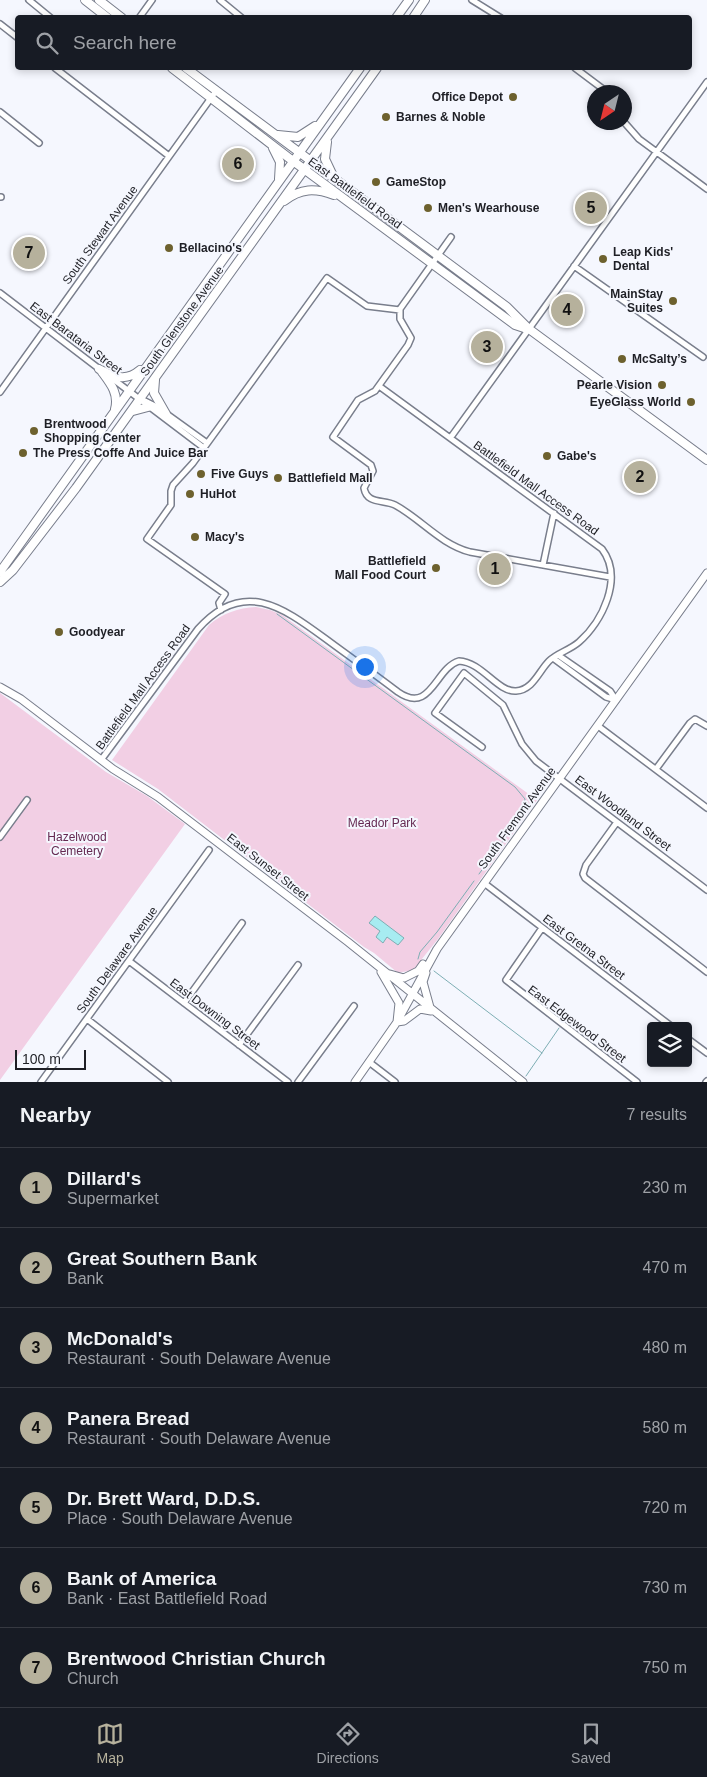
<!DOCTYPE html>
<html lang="en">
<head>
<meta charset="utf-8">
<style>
  :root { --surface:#171b24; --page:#20242c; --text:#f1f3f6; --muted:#9ea1a6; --line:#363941; --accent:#b6b19c }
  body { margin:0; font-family:Helvetica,sans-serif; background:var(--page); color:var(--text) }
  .controls { position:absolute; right:15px; bottom:15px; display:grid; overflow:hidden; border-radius:5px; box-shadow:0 2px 8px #0003 }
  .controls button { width:45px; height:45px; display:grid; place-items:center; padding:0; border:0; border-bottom:1px solid var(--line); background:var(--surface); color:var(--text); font:25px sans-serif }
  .compass { position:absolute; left:587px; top:85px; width:45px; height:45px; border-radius:50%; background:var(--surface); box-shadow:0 2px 8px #0003; rotate:215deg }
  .scale { position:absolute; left:15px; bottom:12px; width:71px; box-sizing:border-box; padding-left:5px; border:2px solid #1e1f25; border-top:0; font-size:14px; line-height:18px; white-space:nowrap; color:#1e1f25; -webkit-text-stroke:4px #f5f7fe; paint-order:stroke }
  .you { position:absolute; left:364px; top:666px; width:18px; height:18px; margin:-12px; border:4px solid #fff; border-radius:50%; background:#1a73e8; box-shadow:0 0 0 8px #1a73e833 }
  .badge { display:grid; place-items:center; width:32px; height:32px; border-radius:50%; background:var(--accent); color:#111; font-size:16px; font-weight:700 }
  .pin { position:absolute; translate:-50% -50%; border:2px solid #fff; box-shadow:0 1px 5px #0006 }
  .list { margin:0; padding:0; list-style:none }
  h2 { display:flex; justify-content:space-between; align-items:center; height:65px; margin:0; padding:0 20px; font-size:21px }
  h2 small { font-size:16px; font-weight:400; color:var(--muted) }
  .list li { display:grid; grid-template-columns:32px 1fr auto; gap:15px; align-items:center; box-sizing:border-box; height:80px; padding:0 20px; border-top:1px solid var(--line) }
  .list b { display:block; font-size:19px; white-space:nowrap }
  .list p { margin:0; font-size:16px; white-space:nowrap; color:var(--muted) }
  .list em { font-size:16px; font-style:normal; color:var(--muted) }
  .icon { flex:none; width:28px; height:28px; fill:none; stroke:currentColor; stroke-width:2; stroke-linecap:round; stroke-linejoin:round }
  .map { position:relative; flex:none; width:707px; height:1082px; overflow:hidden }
  .search { position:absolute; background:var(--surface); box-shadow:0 2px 8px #0003; left:15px; right:15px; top:15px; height:55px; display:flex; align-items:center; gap:12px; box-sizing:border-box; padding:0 18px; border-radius:5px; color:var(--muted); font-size:19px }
  .sheet { height:625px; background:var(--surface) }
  nav { display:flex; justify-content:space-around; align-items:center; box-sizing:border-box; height:70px; border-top:1px solid var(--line); background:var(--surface); font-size:14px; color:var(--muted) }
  nav a { display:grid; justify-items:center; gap:2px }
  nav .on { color:var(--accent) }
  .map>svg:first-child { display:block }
</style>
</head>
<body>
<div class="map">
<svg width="707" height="1082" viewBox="0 0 707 1082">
  <rect width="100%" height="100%" fill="#f5f7fe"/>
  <path fill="#f2cfe4" d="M256,607l14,3 12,5 255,185 -99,139 -25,31 -15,3 -24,-20 -10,-6 -206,-158 -46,-29 97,-135c14,-12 29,-17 47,-18z
    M0,693l106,79 41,24 38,28 -185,256z"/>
  <path fill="#a7ecf1" stroke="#7eaeb4" d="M375,916l29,22 -6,7 -11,-8 -4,6 -7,-6 4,-6 -11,-8z"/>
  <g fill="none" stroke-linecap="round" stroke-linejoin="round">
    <path stroke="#7eaeb4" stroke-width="1" d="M277,614l238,173 10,12 -3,15
      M479,874l39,-54
      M418,959l2,-7 17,-20 37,-51
      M434,971l108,82
      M526,1076l33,-48"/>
    <defs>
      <path id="street" d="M29,0l22,18
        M220,0l22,18
        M472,0l29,18
        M139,18l13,-18
        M0,24l18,14
        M55,68l114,88
        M575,68l32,24
        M0,112l39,31
        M624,122l15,17 68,50
        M0,197h1
        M451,237l-51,72v10l11,19 -3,7 -33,46 -17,9 -25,37 38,28 2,6 -9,17c3,17 20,11 31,17 26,14 45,39 75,47l140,25
        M574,266l129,91
        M0,293l102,78
        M109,376l95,72
        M0,392l216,-301
        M143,400l14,7 50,36
        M451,437l256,-355
        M543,565l11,-52
        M221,610l-2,-7 6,-9 -78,-55 24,-34v-14l2,-6 20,-22 134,-185 40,28 33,4
        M558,655l52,36 6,9
        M553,658l53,39 10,3
        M598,726l109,82
        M482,747l-47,-34 29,-40 39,32 19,39 14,17 171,129
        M101,760l97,-131c47,-53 88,-19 132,13 23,17 46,33 68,50 33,23 37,-24 61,-31 23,1 38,31 57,30 17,-1 23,-20 33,-30 8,-8 21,-11 30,-19 23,-20 45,-64 23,-93l-223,-163
        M656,769l34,-46 5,-4 12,7
        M617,822l-31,43 -3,9 2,4 122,94
        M0,837l27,-37
        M484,883l187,143
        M542,928l-36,52 131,102
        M129,961l159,121
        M184,1003l58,-80
        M87,1019l81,63
        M688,1039l19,14
        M239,1045l59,-80
        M369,1062l26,20
        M41,1082l168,-232
        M298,1082l56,-76
        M706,1082l1,-1"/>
      <path id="secondary" d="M0,687l21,12 92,70 45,28 190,145 175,140
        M381,972l18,31 -2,19 7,-1 16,-12 11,2 -8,-29 3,-9
        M390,974l14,4 14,-7 5,-7
        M355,1082l42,-60 40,-73 270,-376"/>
      <path id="primary" d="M85,0l23,18
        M99,0l23,18
        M396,18l13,-18
        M413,18l12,-18
        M172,68l117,90 226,167 12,4
        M186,68l321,239 22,22 178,131
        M278,135l20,2 17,-11
        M327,142l-2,17 8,17
        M273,148l7,14 -1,17
        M284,201c17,-13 31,-13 50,-6
        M99,369c15,8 27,13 41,1
        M102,372c9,12 17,22 13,37
        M155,380l-1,13 12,21
        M133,411l15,-4
        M0,572l360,-504
        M0,582l13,-12 63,-82 301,-420"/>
    </defs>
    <use href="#street" stroke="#797e8c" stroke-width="8"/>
    <use href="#secondary" stroke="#797e8c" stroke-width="9"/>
    <use href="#primary" stroke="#797e8c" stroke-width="10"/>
    <use href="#street" stroke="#fff" stroke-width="5"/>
    <use href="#secondary" stroke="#fff" stroke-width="7"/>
    <use href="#primary" stroke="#fff" stroke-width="8"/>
  </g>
  <g fill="#6d612e" stroke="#f5f7fe" stroke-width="2">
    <circle cx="513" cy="97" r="5"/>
    <circle cx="386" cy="117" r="5"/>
    <circle cx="376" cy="182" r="5"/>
    <circle cx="428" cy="208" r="5"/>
    <circle cx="169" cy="248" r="5"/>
    <circle cx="603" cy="259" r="5"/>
    <circle cx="673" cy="301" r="5"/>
    <circle cx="622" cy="359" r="5"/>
    <circle cx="662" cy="385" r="5"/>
    <circle cx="691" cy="402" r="5"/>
    <circle cx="34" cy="431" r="5"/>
    <circle cx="23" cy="453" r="5"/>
    <circle cx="547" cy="456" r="5"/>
    <circle cx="201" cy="474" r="5"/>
    <circle cx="278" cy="478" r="5"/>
    <circle cx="190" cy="494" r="5"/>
    <circle cx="195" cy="537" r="5"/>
    <circle cx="436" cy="568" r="5"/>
    <circle cx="59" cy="632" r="5"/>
  </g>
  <g text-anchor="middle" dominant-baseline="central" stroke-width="4" stroke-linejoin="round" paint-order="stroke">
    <g font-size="12" font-weight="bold" fill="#1e1f25" stroke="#f5f7fe" text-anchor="start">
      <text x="503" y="97" text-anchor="end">Office Depot</text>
      <text x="396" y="117">Barnes &amp; Noble</text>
      <text x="386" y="182">GameStop</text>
      <text x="438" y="208">Men's Wearhouse</text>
      <text x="179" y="248">Bellacino's</text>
      <text x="613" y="252">Leap Kids'<tspan x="613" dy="14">Dental</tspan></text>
      <text x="663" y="294" text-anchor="end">MainStay<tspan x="663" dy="14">Suites</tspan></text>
      <text x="632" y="359">McSalty’s</text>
      <text x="652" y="385" text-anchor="end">Pearle Vision</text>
      <text x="681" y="402" text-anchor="end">EyeGlass World</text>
      <text x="44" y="424">Brentwood<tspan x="44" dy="14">Shopping Center</tspan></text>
      <text x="33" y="453">The Press Coffe And Juice Bar</text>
      <text x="557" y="456">Gabe's</text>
      <text x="211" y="474">Five Guys</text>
      <text x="288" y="478">Battlefield Mall</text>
      <text x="200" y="494">HuHot</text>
      <text x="205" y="537">Macy's</text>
      <text x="426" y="561" text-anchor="end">Battlefield<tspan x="426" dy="14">Mall Food Court</tspan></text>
      <text x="69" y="632">Goodyear</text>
    </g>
    <g font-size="12" fill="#1e1f25" stroke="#f5f7fe">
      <text transform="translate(355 193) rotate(36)">East Battlefield Road</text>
      <text transform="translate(100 235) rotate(-54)">South Stewart Avenue</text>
      <text transform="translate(182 321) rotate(-54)">South Glenstone Avenue</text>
      <text transform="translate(76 338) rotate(37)">East Barataria Street</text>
      <text transform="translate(536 488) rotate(36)">Battlefield Mall Access Road</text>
      <text transform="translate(143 687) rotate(-54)">Battlefield Mall Access Road</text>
      <text transform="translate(623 813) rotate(37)">East Woodland Street</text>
      <text transform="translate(517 818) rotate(-54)">South Fremont Avenue</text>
      <text transform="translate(268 867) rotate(38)">East Sunset Street</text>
      <text transform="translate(584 947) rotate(37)">East Gretna Street</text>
      <text transform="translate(117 960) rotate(-54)">South Delaware Avenue</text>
      <text transform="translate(215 1014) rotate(37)">East Downing Street</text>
      <text transform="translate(577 1024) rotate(37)">East Edgewood Street</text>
    </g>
    <g font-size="12" fill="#652a52" stroke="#f5f7fe">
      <text x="382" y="823">Meador Park</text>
      <text x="77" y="837">Hazelwood<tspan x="77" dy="14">Cemetery</tspan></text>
    </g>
  </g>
</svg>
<div class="controls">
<button><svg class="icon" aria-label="layers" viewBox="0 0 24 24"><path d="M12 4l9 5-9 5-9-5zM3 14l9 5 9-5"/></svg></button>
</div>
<svg class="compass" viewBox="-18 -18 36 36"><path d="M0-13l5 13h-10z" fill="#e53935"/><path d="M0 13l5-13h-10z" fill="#9ea1a6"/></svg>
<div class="scale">100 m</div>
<div class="you"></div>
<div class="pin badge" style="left:495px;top:569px">1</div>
<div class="pin badge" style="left:640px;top:477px">2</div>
<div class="pin badge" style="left:487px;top:347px">3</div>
<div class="pin badge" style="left:567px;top:310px">4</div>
<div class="pin badge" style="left:591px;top:208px">5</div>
<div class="pin badge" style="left:238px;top:164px">6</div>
<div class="pin badge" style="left:29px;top:253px">7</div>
<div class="search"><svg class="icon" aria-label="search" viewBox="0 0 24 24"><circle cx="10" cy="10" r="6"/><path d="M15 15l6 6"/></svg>Search here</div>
</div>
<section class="sheet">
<h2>Nearby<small>7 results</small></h2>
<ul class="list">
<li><span class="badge">1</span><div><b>Dillard's</b><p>Supermarket</p></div><em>230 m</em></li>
<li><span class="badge">2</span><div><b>Great Southern Bank</b><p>Bank</p></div><em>470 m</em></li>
<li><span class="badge">3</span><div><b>McDonald's</b><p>Restaurant · South Delaware Avenue</p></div><em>480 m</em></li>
<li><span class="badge">4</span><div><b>Panera Bread</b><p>Restaurant · South Delaware Avenue</p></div><em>580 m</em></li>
<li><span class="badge">5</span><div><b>Dr. Brett Ward, D.D.S.</b><p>Place · South Delaware Avenue</p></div><em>720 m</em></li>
<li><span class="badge">6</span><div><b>Bank of America</b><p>Bank · East Battlefield Road</p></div><em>730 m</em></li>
<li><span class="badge">7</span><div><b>Brentwood Christian Church</b><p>Church</p></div><em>750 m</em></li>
</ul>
</section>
<nav>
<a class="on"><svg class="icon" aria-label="map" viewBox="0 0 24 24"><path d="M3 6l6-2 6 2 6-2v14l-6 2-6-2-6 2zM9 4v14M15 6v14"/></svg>Map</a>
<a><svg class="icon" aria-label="directions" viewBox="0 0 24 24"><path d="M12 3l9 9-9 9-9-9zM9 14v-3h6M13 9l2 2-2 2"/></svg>Directions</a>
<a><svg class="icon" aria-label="saved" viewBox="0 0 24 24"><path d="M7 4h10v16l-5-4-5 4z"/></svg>Saved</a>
</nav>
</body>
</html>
